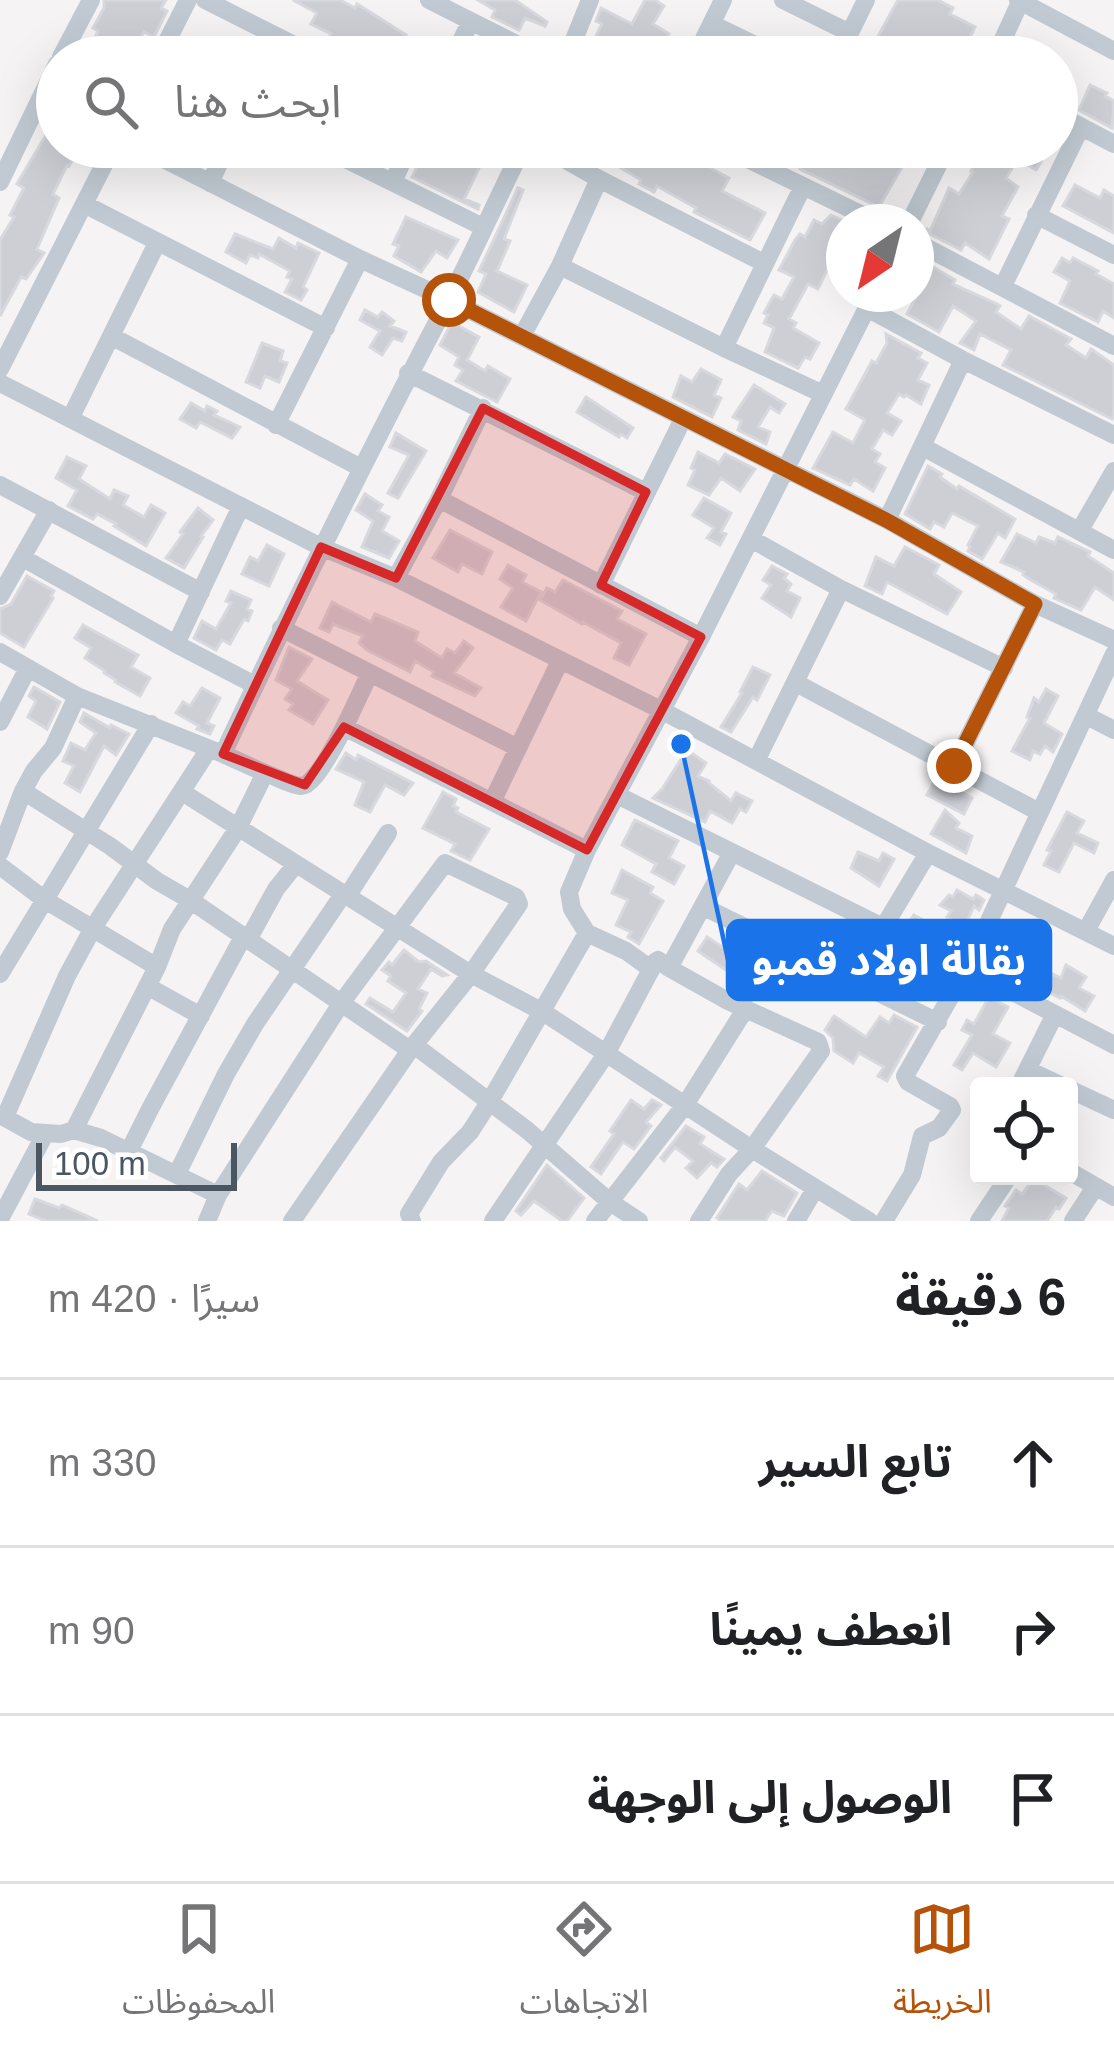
<!DOCTYPE html>
<html lang="ar">
<head>
<meta charset="utf-8">
<style>
  :root { --surface:#fff; --page:#f6f6f6; --text:#202124; --muted:#757577; --line:#e0e0e0; --accent:#b45309 }
  body { margin:0; font-family:Arial,"Noto Sans Arabic",sans-serif; background:var(--page); color:var(--text); direction:rtl }
  .controls { position:absolute; right:36px; bottom:36px; display:grid; overflow:hidden; border-radius:12px; box-shadow:0 12px 48px #0002 }
  .controls button { width:108px; height:108px; display:grid; place-items:center; padding:0; border:0; border-bottom:3px solid var(--line); background:var(--surface); color:var(--text); font:60px sans-serif }
  .compass { position:absolute; left:826px; top:204px; width:108px; height:108px; border-radius:50%; background:var(--surface); box-shadow:0 12px 48px #0002; rotate:215deg }
  .scale { position:absolute; left:36px; bottom:30px; width:201px; box-sizing:border-box; padding-left:12px; border:6px solid #4a5661; border-top:0; font-size:33px; line-height:42px; white-space:nowrap; color:#4a5661; -webkit-text-stroke:9px #fff; paint-order:stroke }
  .stop { position:absolute; width:36px; height:36px; margin:-27px; border:9px solid #b45309; border-radius:50%; background:#fff }
  .stop.end { background:#b45309; border-color:#fff; box-shadow:0 3px 12px #0008 }
  .list { margin:0; padding:0; list-style:none }
  h2 { display:flex; justify-content:space-between; align-items:center; height:156px; margin:0; padding:0 48px; font-size:51px }
  h2 small { font-size:39px; font-weight:400; color:var(--muted) }
  .list li { display:grid; grid-template-columns:78px 1fr auto; gap:36px; align-items:center; box-sizing:border-box; height:168px; padding:0 48px; border-top:3px solid var(--line) }
  .list b { display:block; font-size:45px; white-space:nowrap }
  .list em { font-size:39px; font-style:normal; color:var(--muted) }
  .icon { flex:none; width:66px; height:66px; fill:none; stroke:currentColor; stroke-width:2; stroke-linecap:round; stroke-linejoin:round }
  .map { position:relative; flex:none; width:1114px; height:1221px; overflow:hidden; direction:ltr }
  .search { position:absolute; background:var(--surface); box-shadow:0 12px 48px #0002; left:36px; right:36px; top:36px; height:132px; display:flex; align-items:center; gap:30px; box-sizing:border-box; padding:0 42px; border-radius:66px; color:var(--muted); font-size:45px }
  .sheet { height:660px; background:var(--surface) }
  nav { display:flex; justify-content:space-around; align-items:center; box-sizing:border-box; height:168px; border-top:3px solid var(--line); background:var(--surface); font-size:33px; color:var(--muted) }
  nav a { display:grid; justify-items:center; gap:6px }
  nav .on { color:var(--accent) }
  .map>svg:first-child { display:block }
</style>
</head>
<body>
<div class="map">
<svg width="1114" height="1221" viewBox="0 0 1114 1221">
  <rect width="100%" height="100%" fill="#f5f3f3"/>
  <path fill="#cdcfd5" stroke="#d7d9de" stroke-width="3" d="M104,0h62l-5,8 6,3 -13,26 -10,-5 -15,25h-43l12,-26 -5,-3 11,-20z
    M293,0h47l15,8 2,-4 49,31 -15,22h-51l-15,-12 6,-11 -20,-10 6,-11z
    M478,0h37l32,22 -2,4 -20,-8 -6,12 -27,-13 3,-7z
    M645,0h10l9,6 -11,18 16,10 -15,23h-61l5,-10 -6,-3 10,-20 -6,-3 5,-13 31,16z
    M898,0h40l15,8 -3,6 25,13 -10,21 -5,-2 -5,11h-74l-11,-6z
    M1090,85l17,8 -2,3 9,5 -2,27 -33,-18z
    M46,135l11,5v7h37l-8,15 -11,-6 -6,10 -2,-1 -14,29 6,4 -22,51 7,4 -18,26 -5,-2 -21,39v-76l14,-23 -4,-2 14,-27 -7,-4z
    M458,147h21l-5,10 9,3 -19,39 15,6 -1,4 -66,-32 7,-14 10,4 8,-17 16,8z
    M628,147h52l23,14 -2,2 28,15 -7,13 43,22 -15,27 -56,-28 2,-4 -39,-22 -3,6 -15,-8 2,-4 -25,-15z
    M812,147h78l-5,7 18,11 -24,42 -79,-38z
    M984,147h66l-14,23 -18,-11 -12,19 12,9 -16,29 7,3 -20,40 -24,-16 -4,7 -35,-18 1,-3 3,2 19,-43 10,6 14,-22 -2,-1z
    M1075,185l25,13 4,-8 10,6v37l-51,-27z
    M518,188l5,2 -19,49 6,2 -13,30 30,14 -13,27 -36,-20 8,-18 -7,-3z
    M831,215l13,6v37l-4,-2 -5,15 -7,-3 -10,21 -10,-5 -19,35 7,4 -3,5 26,15 -9,16 -5,-2 -7,11 -33,-16 9,-24 -10,-5 4,-8 -4,-2 10,-18 8,4 12,-22 -15,-7 16,-30 5,-6 5,3 9,-17 8,4z
    M406,217l52,23 -11,18 -11,-7 -15,21 -27,-16 5,-10 -6,-2z
    M235,234l38,15 6,-11 17,10 2,-5 21,10 -16,34 4,3 -6,10 -16,-8 7,-13 -5,-2 3,-6 -31,-17 -1,4 -8,-3 -4,8 -20,-11z
    M1062,258l8,5 3,-5 25,13 -2,3 18,10v34l-11,-7 -5,11 -38,-19 10,-22 -16,-9z
    M920,259l35,21 -2,4 44,20 3,2 -4,6 25,17 8,-13 42,23 -5,6 20,13 5,-9 23,16v49l-2,5 -109,-54 8,-15 -31,-16 -6,16 -14,-7 16,-22 -23,-15 -14,26 -32,-18 12,-23 -3,-1v-23z
    M365,310l13,7 4,-5 12,9 -4,5 16,6 -4,9 -9,-3 -11,17 -12,-8 10,-16 -20,-11z
    M452,322l27,15 -12,23 18,11 3,-5 22,13 -13,23 -41,-21 7,-11 -8,-5 4,-8 -19,-12z
    M886,334l35,19 -3,5 9,5 -9,17 11,5 -8,19 -15,-9 -2,2 -5,-3 -12,19 14,8 -9,14 -9,-5 -11,19 8,5 -5,8 10,6 -12,23 -19,-12 -4,6 -37,-17 20,-36 20,11 12,-23 -19,-11 26,-48 4,2 11,-20z
    M262,343l21,8 -3,10 7,2 -8,19 -14,-6 -5,12 -14,-6z
    M701,369l20,11 -7,15 7,3 -9,19 -39,-20 8,-21 11,6z
    M754,385l31,19 -6,9 -9,-6 -12,20 12,5 -4,12 -28,-14 3,-9 -8,-4z
    M586,397l47,31 -6,10 -6,-4 -2,3 -42,-25z
    M191,403l14,8 2,-5 10,5 -3,4 26,12 -8,11 -32,-16 -4,6 -16,-9z
    M396,433l30,18 -28,47 -10,-5 21,-38 -19,-8z
    M698,452l21,11 6,-9 30,15 -15,22 -19,-13 -12,17 -21,-10 7,-15 -4,-2z
    M67,457l19,9 -7,13 31,20 4,-9 14,6 -5,9 21,12 7,-12 14,8 -19,33 -32,-20 2,-2 -19,-10 -4,5 -25,-13 9,-16 -21,-12z
    M928,466l14,8 -2,3 17,12 2,-3 56,33 -10,19 -7,-5 -16,26 -14,-8 2,-4 -2,-2 10,-19 -26,-13 -8,14 -10,-5 -4,7 -25,-15z
    M365,494l17,11 -4,6 11,6 -7,14 17,10 -10,17 -27,-11 11,-26 -17,-11z
    M704,498l27,15 -10,19 5,2 -6,11 -13,-7 7,-10 -21,-13z
    M198,508l15,12 -12,16 2,1 -19,31 -18,-10 17,-24 -3,-2z
    M450,530l42,22 -10,22 -20,-10 -4,8 -25,-14z
    M1017,534l19,9 3,-6 16,6 3,-6 32,15 -2,4 26,17v27l-19,-13 -14,23 -27,-12 2,-4 -27,-15 -6,-4 1,-3 -23,-10z
    M267,545l17,9 -15,32 -27,-12 8,-17 8,4z
    M905,547l34,18 -5,9 27,18 -14,22 -60,-32 -5,12 -17,-8 11,-29 18,9z
    M508,565l18,10 -4,7 19,10 -15,29 -25,-14 12,-19 -13,-9z
    M772,566l15,8 -3,4 7,6 -4,7 13,7 -9,19 -29,-19 9,-13 -8,-5z
    M27,576l27,15 -3,5 2,2 -29,49 -24,-14v-24l11,-5z
    M563,580l59,31 -5,8 29,15 -17,31 -15,-7 7,-15 -38,-21 -1,2 -42,-24 7,-12 8,4z
    M231,591l20,9 -4,9 5,2 -4,10 -4,-2 -14,25 -8,-4 -6,10 -22,-12 8,-17 14,8 15,-26 -5,-2z
    M332,602l39,20 4,-8 43,18 -3,9 27,17 5,-9 8,4 9,-12 9,7 -19,25 27,15 -6,8 -43,-20 2,-4 -19,-11 -5,11 -43,-22 -8,-7 4,-7 -30,-12 -4,8 -9,-4z
    M83,625l55,30 -7,12 19,11 -10,18 -25,-14 1,-2 -12,-7 1,-2 -20,-13 6,-10 -16,-10z
    M289,647l23,12 -15,22 31,19 -15,24 -24,-14 4,-6 -8,-5 7,-10 -16,-9z
    M753,667l17,8 -13,25 -4,-3 -22,35 -10,-5 21,-34 -2,-1z
    M34,687l26,15 -13,27 -19,-12 8,-16 -7,-5z
    M202,688l18,10 -13,25 7,3 -4,8 -13,-5 2,-3 -23,-13 7,-11 7,4z
    M1046,689l12,7 -14,27 18,11 -9,18 -8,-6 -5,8 -7,-3 -3,9 -18,-9 18,-33 -3,-1 7,-19 5,4z
    M84,713l26,15 1,-3 18,9 -13,21 -12,-9 -24,46 -15,-9 9,-17 -11,-5 8,-18 14,7 11,-17 -16,-11z
    M687,750l19,13 -8,13 11,5v2l22,18 5,-8 16,8 -6,11 -6,-3 -8,14 -22,-12 -5,11 -52,-24 9,-9z
    M346,753l10,7 2,-5 55,28 -9,12 -19,-10 -15,27 -15,-7 9,-23 -28,-13z
    M936,779l36,19 -8,16 -37,-19z
    M443,792l13,7 -3,7 5,2 -2,4 33,17 -19,31 -19,-9 4,-7 -32,-16z
    M945,810l14,13 -3,5 16,8 -6,17 -35,-19z
    M1067,812l17,9 -7,12 21,10 -4,10 -20,-10 -15,29 -15,-7 7,-14 -4,-1z
    M635,820l43,21 -9,17 15,8 -10,18 -22,-12 4,-8 -34,-19z
    M858,852l21,9 4,-8 11,6 -15,27 -28,-18z
    M622,870l31,17 -3,6 13,8 -24,43 -11,-7 3,-5 -15,-7 12,-25 -16,-7z
    M957,890l16,9 3,-4 8,5 -5,10 -5,-4 -10,21 -17,-10 4,-6 -11,-6 9,-10 4,2z
    M914,915l11,6 -9,17 27,14 -9,19 -25,-12 2,-3 -18,-13z
    M707,937l32,21 3,-6 24,16 -12,21 -56,-38z
    M404,950l15,12 7,-1 21,14 -5,1 -11,-7 -13,20 9,4 -8,16 3,2 -15,20 -41,-27 4,-6 23,14 13,-19 -18,-12 3,-5 -9,-6 7,-8 3,3z
    M1024,960l37,18 5,-13 20,12 -7,11 15,8 -9,15 -24,-15 -1,2 -44,-22z
    M989,997l19,10 -15,27 17,9 -14,24 -23,-14 -11,17 -8,-5 18,-30 -10,-5 5,-10 7,4z
    M894,1015l23,12 -30,54 -9,-5 6,-9 -25,-14 -6,10 -19,-12 -1,-13 -8,-8 9,-14 32,21 14,-20 9,6z
    M631,1100l13,9 8,-9 9,5 -15,17 5,4 -17,23 -11,-7 -22,32 -10,-7 23,-33 -4,-3z
    M686,1126l18,11 -4,7 24,15 -7,8 -6,-4 -14,15 -11,-10 7,-7 -18,-14 -11,14 -3,-3z
    M547,1165l37,33 -17,23h-5l-28,-20 -13,14 -5,-4z
    M762,1171l35,22 -13,23 -12,-5 -7,10h-44l-4,-3 22,-34 8,6z
    M1036,1176h15l-7,9 22,13 -7,11 -3,-2 -9,14h-45l7,-13 -4,-2 11,-16 6,4z
    M35,1199l24,9 3,-3 36,16h-52l-17,-7z"/>
  <g fill="none" stroke-linecap="round" stroke-linejoin="round">
    <path stroke="#c1cad2" stroke-width="18" d="M205,0l113,57
      M429,0l113,57
      M783,0l67,33
      M1018,0l96,51
      M712,24l68,33
      M61,57l30,-57
      M159,57l29,-57
      M453,57l18,-36
      M567,57l23,-57
      M695,57l28,-57
      M838,57l28,-57
      M995,57l26,-57
      M1057,114l57,30
      M140,147l220,112 89,41 438,220 148,84 79,36
      M321,147l162,80
      M543,147l56,32 165,84
      M723,147l154,75
      M0,182l57,-118
      M393,182l16,-35
      M210,183l17,-36
      M84,204l242,124
      M1036,215l78,40
      M910,222l37,-75
      M916,242l198,104
      M560,266l164,82 99,46
      M1003,286l78,-159
      M867,308l96,52 151,75
      M111,336l250,132
      M522,336l38,-70 39,-87
      M724,348l79,-162
      M0,369l113,-222
      M408,373l238,119
      M0,383l321,164 75,31 265,132 267,143 186,93
      M70,419l87,-176
      M276,425l84,-166
      M923,447l191,103
      M0,485l201,107
      M439,499l262,138
      M887,520l76,-160
      M1080,530l34,-59
      M751,539l90,50 163,79
      M23,558l153,86 79,41
      M396,578l43,-79 44,-91
      M601,585l82,-166
      M0,596l49,-86
      M281,628l237,120
      M176,644l65,-138
      M0,652l77,44 146,58c71,-152 146,-302 224,-451 27,-51 50,-104 76,-156
      M796,683l243,129
      M1087,716l27,14
      M0,722l28,-54
      M344,727l243,123
      M757,759l84,-170
      M954,766l81,-162
      M265,773c10,3 25,12 36,13 19,1 59,-93 68,-111
      M23,791l87,55 47,35 33,19 220,150
      M182,792l289,182 72,38 209,137 117,72
      M617,795l268,133
      M492,802l68,-141
      M0,852l23,-61 11,-20 19,-23 24,-52
      M0,866l45,34 112,67
      M348,895l40,-62
      M704,907l234,115
      M1086,931l28,-51
      M248,940l28,-51 20,-25
      M669,968l57,32 92,42 3,9 -69,98 -23,25 -30,47
      M967,968l147,77
      M651,969l-25,-18 -39,-18 -15,-24 -3,-17 18,-42 114,-213 173,-343
      M0,974l151,-250
      M853,978l75,-125
      M147,986l54,30
      M414,1045l113,85 83,72 29,19
      M1028,1070l34,16
      M1019,1086l36,-72
      M1069,1089l45,21
      M0,1115l31,17 30,2 13,-4 27,8 117,57
      M5,1117l62,-141 26,-48 116,-179
      M74,1130l83,-163 15,-38 66,-101 27,-55 -42,-19
      M129,1151l21,-42 93,-172
      M1069,1171l45,26
      M177,1174l49,-100 29,-50 89,-131
      M0,1219l45,-85
      M207,1221l11,-26 124,-193 103,-139 71,34 3,7 -48,70 -61,76 -118,171
      M412,1221l-3,-7 32,-52 29,-30 20,-31 97,-168
      M493,1221l113,-167 49,-92 3,-2 11,8 62,-114
      M595,1221l90,-116 61,-97
      M796,1221l19,-32
      M884,1221l28,-46 10,-39 17,-8 13,-18 -2,-4 -42,-24 -3,-6 62,-108 147,-314
      M979,1221l30,-45
      M1073,1221l22,-34"/>
  </g>
  <g fill="none" stroke-linecap="round" stroke-linejoin="round">
    <path stroke="#b45309" stroke-width="15" d="M449,300l437,220 149,84 -81,162"/>
  </g>
  <path fill="#d62828" fill-opacity="0.2" stroke="#d62828" stroke-width="9" stroke-linejoin="round" d="M483,408l163,84 -45,93 100,52 -114,213 -243,-123 -39,58 -82,-31 98,-207 75,31z"/>
  <path fill="none" stroke="#1a73e8" stroke-width="4.5" d="M681 744L728 960"/>
  <circle fill="#1a73e8" stroke="#fff" stroke-width="4.5" cx="681" cy="744" r="12"/>
  <rect fill="#1a73e8" stroke="#1a73e8" stroke-width="4.5" x="728" y="921" width="322" height="78" rx="12"/>
  <g font-size="42" text-anchor="middle" font-weight="bold" fill="#fff">
    <text x="889" y="975">بقالة اولاد قمبو</text>
  </g>
</svg>
<div class="controls">
<button><svg class="icon" aria-label="locate" viewBox="0 0 24 24"><circle cx="12" cy="12" r="6"/><path d="M12 2v4M12 18v4M2 12h4M18 12h4"/></svg></button>
</div>
<svg class="compass" viewBox="-18 -18 36 36"><path d="M0-13l5 13h-10z" fill="#e53935"/><path d="M0 13l5-13h-10z" fill="#757577"/></svg>
<div class="scale">100 m</div>
<div class="stop" style="left:449px;top:300px"></div>
<div class="stop end" style="left:954px;top:766px"></div>
<div class="search"><svg class="icon" aria-label="search" viewBox="0 0 24 24"><circle cx="10" cy="10" r="6"/><path d="M15 15l6 6"/></svg>ابحث هنا</div>
</div>
<section class="sheet">
<h2>6 دقيقة<small>سيرًا · 420 m</small></h2>
<ul class="list">
<li><svg class="icon" aria-label="ahead" viewBox="0 0 24 24"><path d="M12 20V5M6 11l6-6 6 6"/></svg><div><b>تابع السير</b></div><em>330 m</em></li>
<li><svg class="icon" aria-label="right" viewBox="0 0 24 24"><path d="M7 20v-9h11M14 6l5 5-5 5"/></svg><div><b>انعطف يمينًا</b></div><em>90 m</em></li>
<li><svg class="icon" aria-label="arrive" viewBox="0 0 24 24"><path d="M6 21V4h12l-3 4 3 4H6"/></svg><div><b>الوصول إلى الوجهة</b></div></li>
</ul>
</section>
<nav>
<a class="on"><svg class="icon" aria-label="map" viewBox="0 0 24 24"><path d="M3 6l6-2 6 2 6-2v14l-6 2-6-2-6 2zM9 4v14M15 6v14"/></svg>الخريطة</a>
<a><svg class="icon" aria-label="directions" viewBox="0 0 24 24"><path d="M12 3l9 9-9 9-9-9zM9 14v-3h6M13 9l2 2-2 2"/></svg>الاتجاهات</a>
<a><svg class="icon" aria-label="saved" viewBox="0 0 24 24"><path d="M7 4h10v16l-5-4-5 4z"/></svg>المحفوظات</a>
</nav>
</body>
</html>
